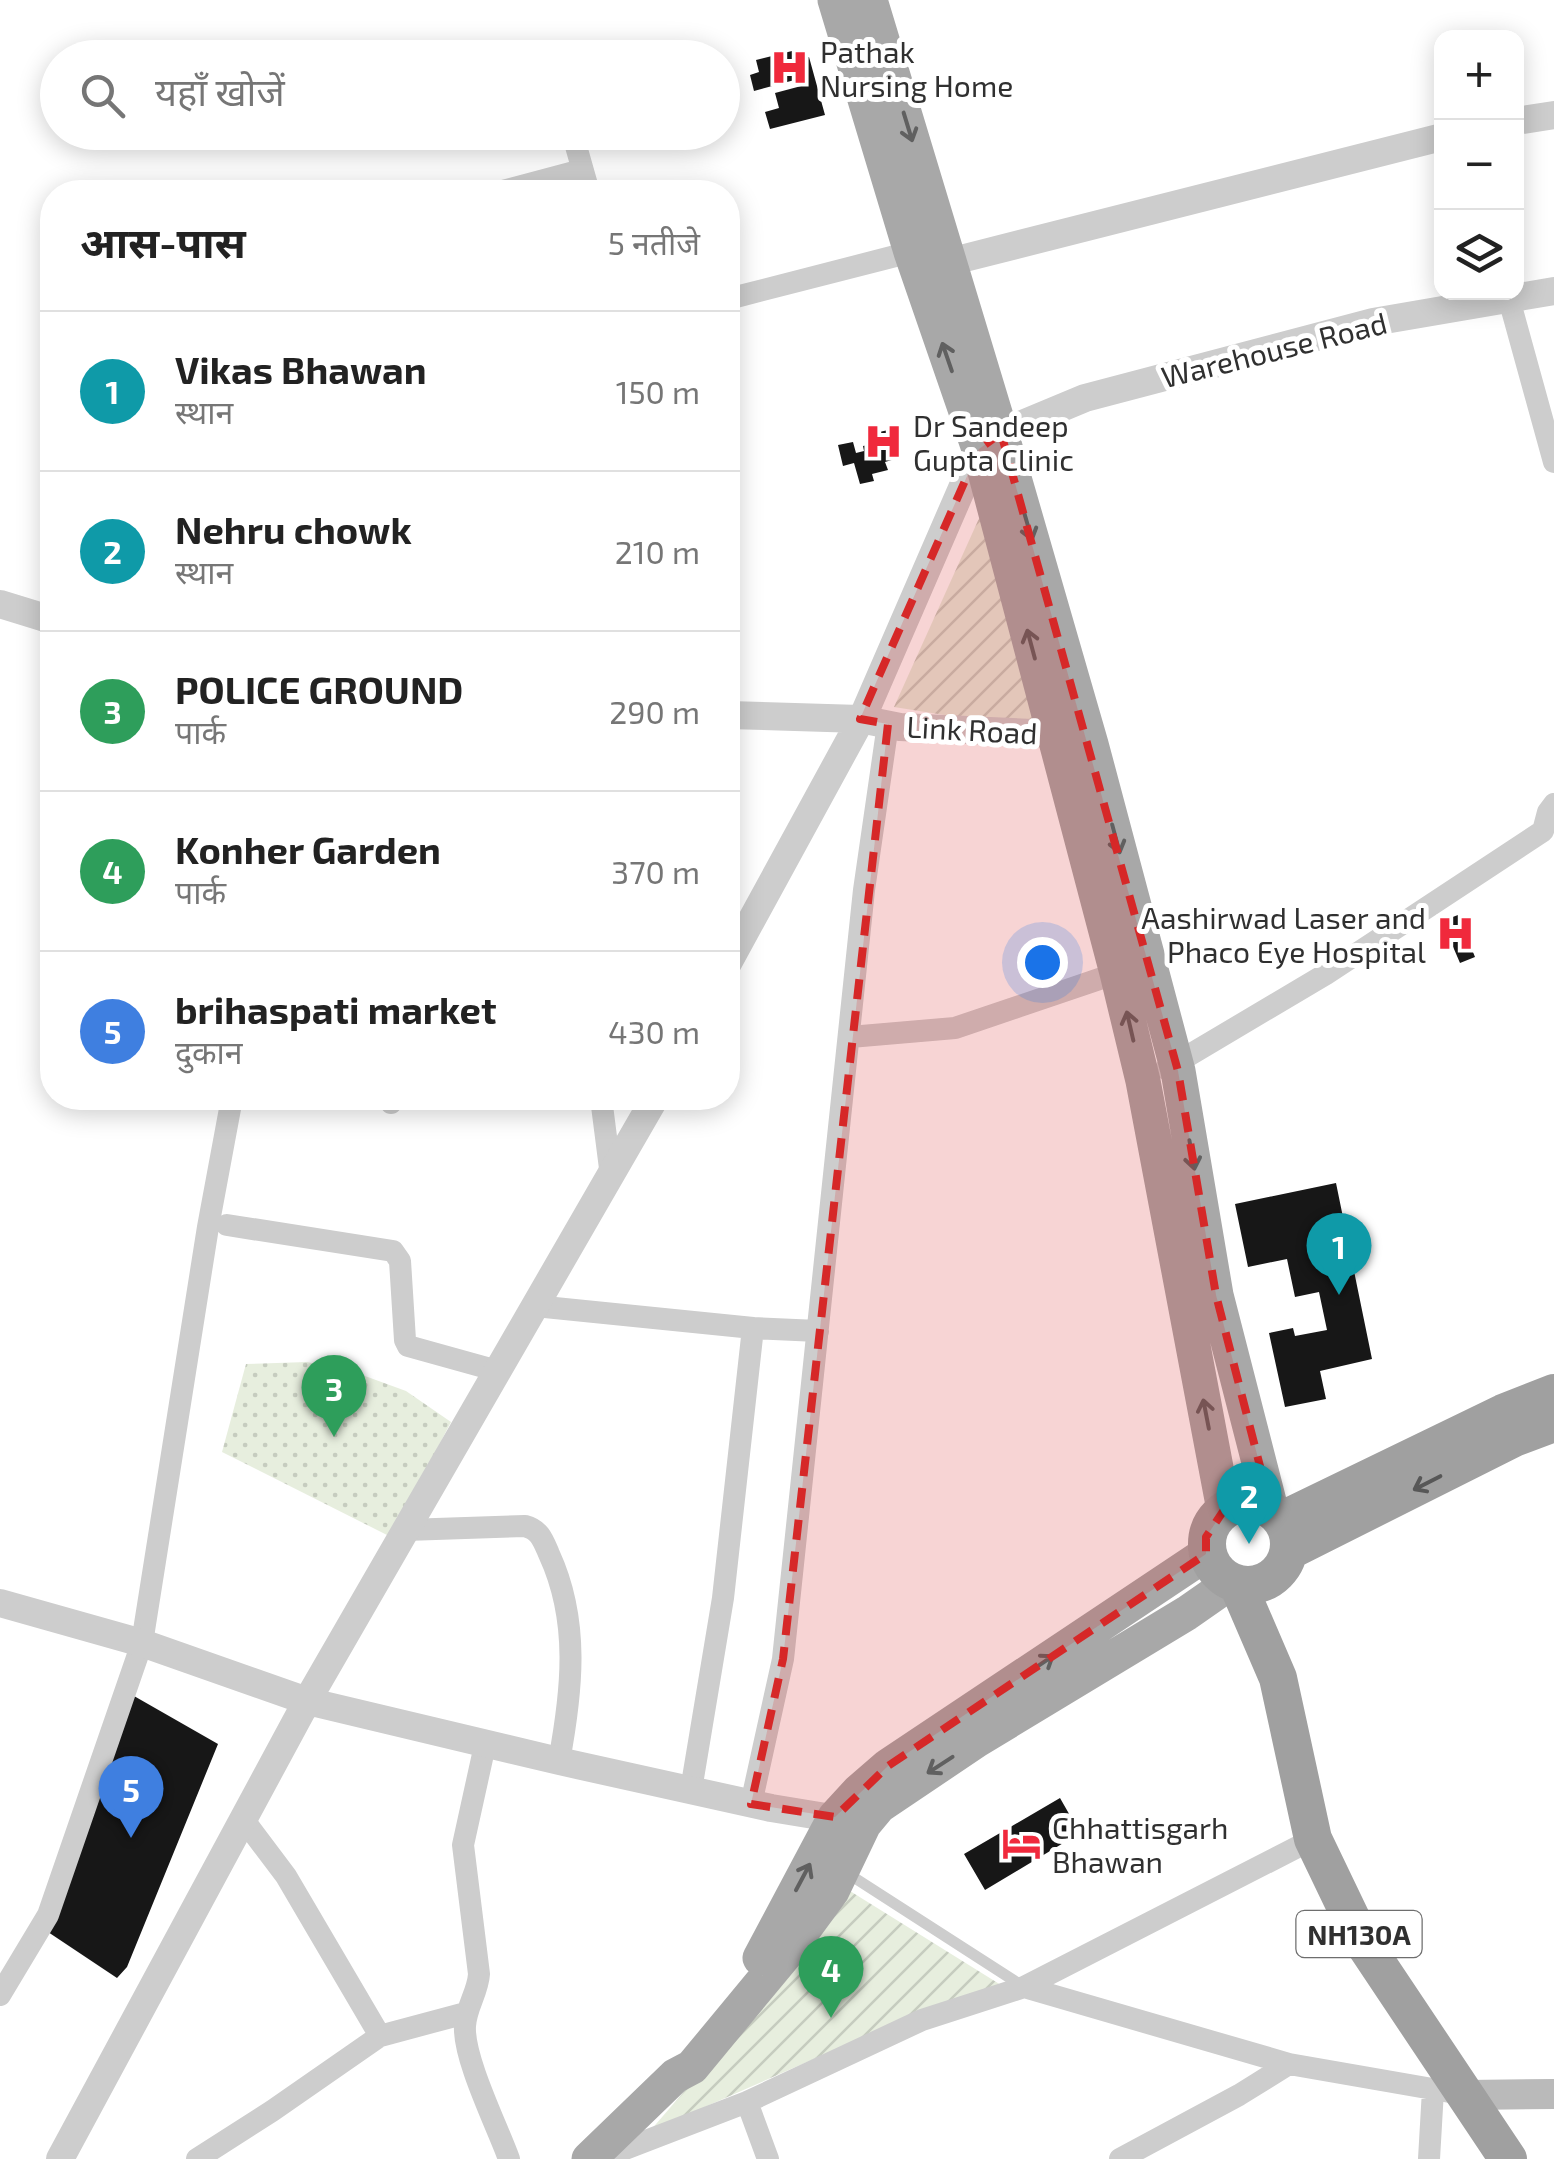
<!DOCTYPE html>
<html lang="hi">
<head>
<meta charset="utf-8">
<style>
  :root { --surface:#fff; --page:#f2f2f2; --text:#222; --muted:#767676; --line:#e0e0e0; --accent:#f0293c }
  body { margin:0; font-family:"Exo 2","Noto Sans Devanagari",sans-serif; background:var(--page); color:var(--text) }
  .controls { position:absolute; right:30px; top:30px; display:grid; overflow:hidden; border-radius:20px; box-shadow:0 5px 25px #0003 }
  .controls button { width:90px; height:90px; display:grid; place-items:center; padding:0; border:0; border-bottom:2px solid var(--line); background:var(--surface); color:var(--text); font:50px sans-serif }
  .you { position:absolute; left:1042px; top:962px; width:35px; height:35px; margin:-25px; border:8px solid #fff; border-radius:50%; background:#1a73e8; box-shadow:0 0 0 15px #1a73e833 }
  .badge { display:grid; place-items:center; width:65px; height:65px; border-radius:50%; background:var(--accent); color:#fff; font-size:32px; font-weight:700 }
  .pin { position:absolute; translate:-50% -82px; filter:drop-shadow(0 2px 5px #0008) }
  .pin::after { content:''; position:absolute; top:52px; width:35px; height:30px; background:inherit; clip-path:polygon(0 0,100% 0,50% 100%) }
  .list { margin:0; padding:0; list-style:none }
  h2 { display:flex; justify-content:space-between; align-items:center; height:130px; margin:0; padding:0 40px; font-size:42px }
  h2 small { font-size:32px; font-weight:400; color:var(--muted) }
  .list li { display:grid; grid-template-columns:65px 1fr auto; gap:30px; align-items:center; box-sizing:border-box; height:160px; padding:0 40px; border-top:2px solid var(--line) }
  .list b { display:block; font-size:38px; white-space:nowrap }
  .list p { margin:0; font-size:32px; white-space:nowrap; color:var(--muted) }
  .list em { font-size:32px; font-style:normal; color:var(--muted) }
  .icon { flex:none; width:55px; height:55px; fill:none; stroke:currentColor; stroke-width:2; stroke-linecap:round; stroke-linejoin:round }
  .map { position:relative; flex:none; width:1554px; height:2159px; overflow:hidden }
  .search { position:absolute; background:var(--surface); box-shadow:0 5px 25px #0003; left:40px; top:40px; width:700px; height:110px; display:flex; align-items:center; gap:25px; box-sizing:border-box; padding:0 35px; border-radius:55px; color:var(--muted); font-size:38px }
  .panel { position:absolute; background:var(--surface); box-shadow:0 5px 25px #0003; left:40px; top:180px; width:700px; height:930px; border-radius:40px }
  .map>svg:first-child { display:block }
</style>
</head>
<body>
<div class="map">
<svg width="1554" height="2159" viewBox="0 0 1554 2159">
  <defs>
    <pattern id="park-dots" width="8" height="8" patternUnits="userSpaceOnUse" patternTransform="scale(2.5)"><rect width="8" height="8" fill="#e7eede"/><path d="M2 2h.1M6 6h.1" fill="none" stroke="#c6ccbf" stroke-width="1.8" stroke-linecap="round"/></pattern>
    <pattern id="garden-furrows" width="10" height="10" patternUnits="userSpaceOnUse" patternTransform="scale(2.5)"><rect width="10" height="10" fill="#e7eede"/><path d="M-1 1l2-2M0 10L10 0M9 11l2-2" fill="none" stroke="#c6ccbf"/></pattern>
  </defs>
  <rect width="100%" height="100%" fill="#fff"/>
  <path fill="url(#park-dots)" d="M307,1362l47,10 52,19 45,31 -60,115 -169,-85 24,-88z"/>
  <path fill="url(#garden-furrows)" d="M981,514l58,216 -145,-23z
    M850,1891l151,94 -137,52 -214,94 114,-132z"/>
  <path fill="#171717" d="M796,50l2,10 11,-3 16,58 -55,14 -5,-17 14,-4 -4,-15 30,-8 -3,-7 -48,13 -4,-16 9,-3 -3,-12z
    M893,429l2,9 -4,1 4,20 -10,3 3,8 -16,4 2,7 -14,3 -6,-21 -11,3 -5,-21 15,-3 3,11 8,-2 -1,-5 9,-2 -2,-10z
    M1458,915l17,42 -15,6 -18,-42z
    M1336,1183l36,176 -52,12 6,28 -41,8 -16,-74 24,-5 2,8 32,-6 -8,-38 -24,5 -8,-38 -39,8 -13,-63z
    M134,1696l84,48 -91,223 -10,11 -69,-46z
    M1060,1798l20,35 -95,57 -21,-36z"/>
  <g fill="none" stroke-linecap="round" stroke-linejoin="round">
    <path stroke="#cdcdcd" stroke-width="11" d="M847,1873l177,114"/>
    <path stroke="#cdcdcd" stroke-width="22" d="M572,132l17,60
      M499,192l83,-22
      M728,299l183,-47
      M1509,299l45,163
      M850,1037l105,-9 162,-55
      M1166,1069l160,-95 217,-143 5,-19 6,-8
      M391,1098v5
      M601,1098l10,78
      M227,1225l166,26 7,10 5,79 3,6 90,25
      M535,1306l218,22 65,3
      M406,1530l119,-4c15,4 18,14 24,28 31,67 23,137 10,207
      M485,1745l-22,100 16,129c-1,18 -13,33 -14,52 -2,32 32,100 44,133
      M691,1790l32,-192 30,-270
      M751,1804l32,-145 81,-769 24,-166
      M243,1819l43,57 94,160
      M1024,1987l289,-148
      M0,1995l48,-80 94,-272 66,-416 24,-129
      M747,2102l21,57
      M197,2159l75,-48 108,-75 86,-23
      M599,2159l148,-57 175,-82 102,-33 265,77 178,31
      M1120,2159l119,-64 50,-31
      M1429,2159l4,-69"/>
    <path stroke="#cdcdcd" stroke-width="28" d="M1516,121l38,-6
      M949,262l493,-125
      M0,604l52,16
      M728,715l132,4 40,8 155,7 15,-3
      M728,963l136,-249 115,-265 22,-16 84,-35 288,-76 181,-31
      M0,1603l142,40 165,58 252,60 212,47 79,13
      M60,2159l247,-458 348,-603"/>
    <path stroke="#bababa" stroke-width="30" d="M1467,2095l87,-1"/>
    <path stroke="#a8a8a8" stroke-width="35" d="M835,0l76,252 68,197 138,524 26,108 81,429
      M870,0l131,433 90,311 87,327 38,224 55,214
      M760,1958l75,-141 23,-25 30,-26 318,-212
      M589,2159l86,-83 17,-9 96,-116 44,-60 32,-67 15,-18 98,-66 210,-127 43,-30"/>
    <path stroke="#a0a0a0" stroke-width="38" d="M1207 1544a41 41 0 1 1 82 0a41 41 0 1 1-82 0Z
      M1282,1520l221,-107 51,-20
      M1289,1551l225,-113 40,-15
      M1238,1585l40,93 35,161 48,100 147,220"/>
  </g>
  <defs><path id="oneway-shaft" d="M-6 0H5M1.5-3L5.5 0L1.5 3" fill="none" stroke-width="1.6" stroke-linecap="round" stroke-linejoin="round" transform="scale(2.5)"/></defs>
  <g stroke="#606060">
    <use href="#oneway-shaft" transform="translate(908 127) rotate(73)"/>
    <use href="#oneway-shaft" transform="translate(947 357) rotate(-109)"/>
    <use href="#oneway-shaft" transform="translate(1028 526) rotate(74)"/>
    <use href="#oneway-shaft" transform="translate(1031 644) rotate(-105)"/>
    <use href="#oneway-shaft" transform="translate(1116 839) rotate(75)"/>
    <use href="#oneway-shaft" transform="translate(1130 1026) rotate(-103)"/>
    <use href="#oneway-shaft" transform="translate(1192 1155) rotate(80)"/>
    <use href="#oneway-shaft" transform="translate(1206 1414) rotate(-101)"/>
    <use href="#oneway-shaft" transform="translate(1041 1664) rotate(-34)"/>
    <use href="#oneway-shaft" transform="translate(940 1765) rotate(147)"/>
    <use href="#oneway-shaft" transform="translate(803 1877) rotate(-62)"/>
  </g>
  <use stroke="#575757" href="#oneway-shaft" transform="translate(1427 1483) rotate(153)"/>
  <path fill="#d62828" fill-opacity="0.2" stroke="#d62828" stroke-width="8" stroke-dasharray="20 12" stroke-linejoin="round" d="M1001,433l177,638 38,224 55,214 -47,1 -18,27v17l-318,212 -53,51 -84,-13 32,-145 105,-935 -28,-5 119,-270z"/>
  <defs>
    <symbol id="hospital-bare" viewBox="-9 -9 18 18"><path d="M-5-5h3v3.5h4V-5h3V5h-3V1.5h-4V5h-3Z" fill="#f0293c" stroke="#fff" stroke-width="2.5" paint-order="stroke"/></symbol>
    <symbol id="hotel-bare" viewBox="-9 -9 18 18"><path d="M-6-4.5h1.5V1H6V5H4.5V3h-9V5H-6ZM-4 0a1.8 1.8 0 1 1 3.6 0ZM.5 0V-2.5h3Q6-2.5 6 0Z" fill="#f0293c" stroke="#fff" stroke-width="2.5" paint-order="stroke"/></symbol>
  </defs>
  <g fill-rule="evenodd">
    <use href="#hospital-bare" x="762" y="40" width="55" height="55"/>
    <use href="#hospital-bare" x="856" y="414" width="55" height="55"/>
    <use href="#hospital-bare" x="1428" y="906" width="55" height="55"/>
    <use href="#hotel-bare" x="994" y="1816" width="55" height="55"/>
  </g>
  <g text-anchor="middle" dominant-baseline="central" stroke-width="10" stroke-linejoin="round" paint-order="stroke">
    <rect fill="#fff" stroke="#6e6e6e" stroke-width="2.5" x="1296.5" y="1911" width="125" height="46" rx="8"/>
    <g font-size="28" font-weight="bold" fill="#303030">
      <text x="1359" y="1934">NH130A</text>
    </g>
    <g font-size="30" fill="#303030" stroke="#fff" text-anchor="start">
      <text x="820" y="51">Pathak<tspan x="820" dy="34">Nursing Home</tspan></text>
      <text x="913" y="425">Dr Sandeep<tspan x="913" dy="34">Gupta Clinic</tspan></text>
      <text x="1426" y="917" text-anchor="end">Aashirwad Laser and<tspan x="1426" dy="34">Phaco Eye Hospital</tspan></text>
      <text x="1052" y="1827">Chhattisgarh<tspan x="1052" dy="34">Bhawan</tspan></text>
    </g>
    <g font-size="30" fill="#303030" stroke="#fff">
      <text transform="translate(1274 349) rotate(-14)">Warehouse Road</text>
      <text transform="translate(972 729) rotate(3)">Link Road</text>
    </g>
  </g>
</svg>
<div class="controls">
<button>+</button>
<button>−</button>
<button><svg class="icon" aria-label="layers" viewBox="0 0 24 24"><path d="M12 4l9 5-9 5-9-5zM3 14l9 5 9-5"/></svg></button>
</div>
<div class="you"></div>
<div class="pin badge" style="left:1339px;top:1295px;background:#0f9aa8">1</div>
<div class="pin badge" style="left:1249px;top:1544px;background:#0f9aa8">2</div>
<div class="pin badge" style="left:334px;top:1437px;background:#2e9e5b">3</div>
<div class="pin badge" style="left:831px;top:2018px;background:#2e9e5b">4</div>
<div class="pin badge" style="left:131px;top:1838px;background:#3f7fe0">5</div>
<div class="search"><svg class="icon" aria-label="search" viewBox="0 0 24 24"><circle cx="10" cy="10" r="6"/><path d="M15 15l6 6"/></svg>यहाँ खोजें</div>
<section class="panel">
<h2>आस-पास<small>5 नतीजे</small></h2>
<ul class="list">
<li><span class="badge" style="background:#0f9aa8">1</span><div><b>Vikas Bhawan</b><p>स्थान</p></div><em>150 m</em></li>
<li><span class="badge" style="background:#0f9aa8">2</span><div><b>Nehru chowk</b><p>स्थान</p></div><em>210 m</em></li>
<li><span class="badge" style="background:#2e9e5b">3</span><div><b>POLICE GROUND</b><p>पार्क</p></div><em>290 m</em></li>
<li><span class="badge" style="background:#2e9e5b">4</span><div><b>Konher Garden</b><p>पार्क</p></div><em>370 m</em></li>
<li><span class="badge" style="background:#3f7fe0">5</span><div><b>brihaspati market</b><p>दुकान</p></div><em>430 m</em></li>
</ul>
</section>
</div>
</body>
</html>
